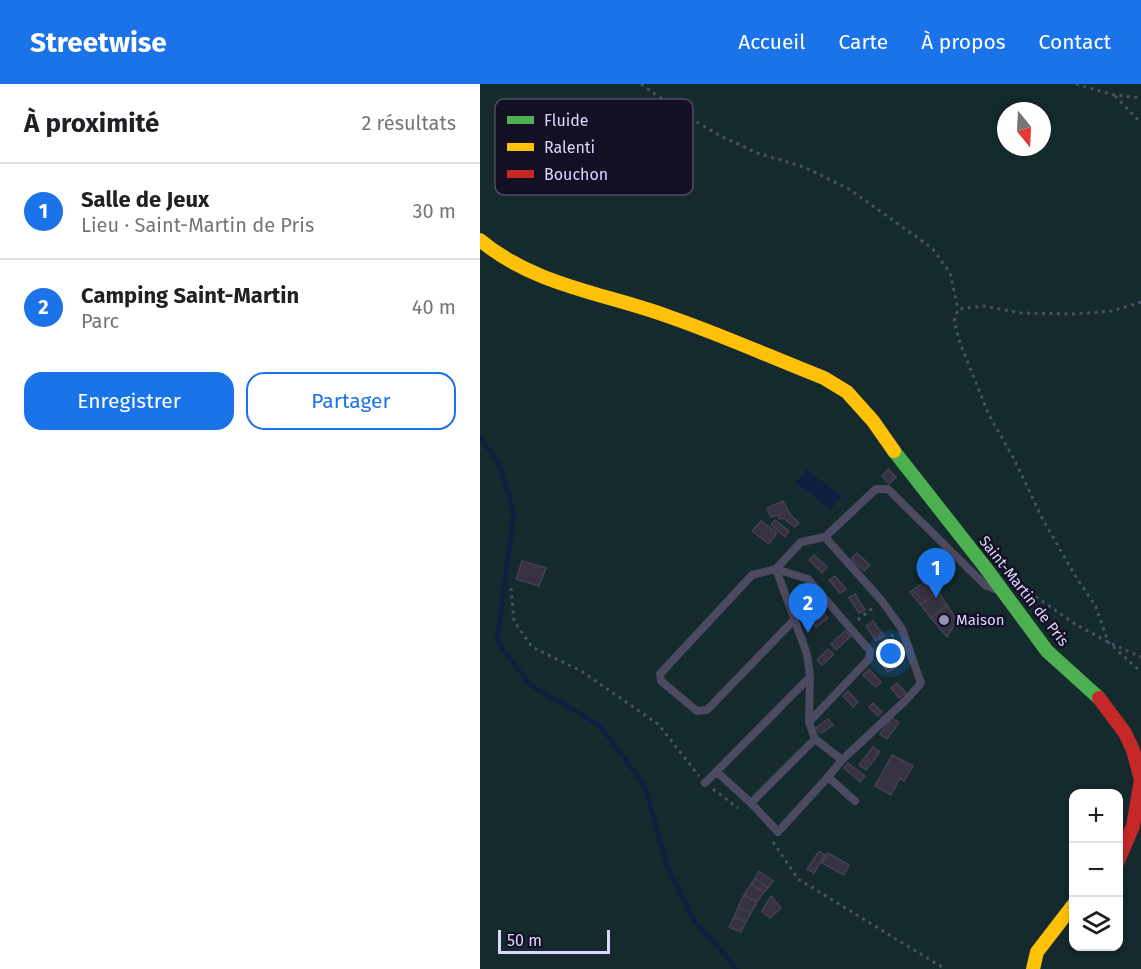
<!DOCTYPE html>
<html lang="fr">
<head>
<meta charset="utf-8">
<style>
  :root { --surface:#fff; --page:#f2f2f2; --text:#202124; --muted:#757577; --line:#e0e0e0; --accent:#1a73e8 }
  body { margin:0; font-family:"Fira Sans",sans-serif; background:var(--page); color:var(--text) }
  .controls { position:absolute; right:18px; bottom:18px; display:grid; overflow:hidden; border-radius:12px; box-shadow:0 3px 9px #0003 }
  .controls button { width:54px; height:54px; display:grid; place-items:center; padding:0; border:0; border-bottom:2px solid var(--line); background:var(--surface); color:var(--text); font:30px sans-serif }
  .compass { position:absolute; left:517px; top:18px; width:54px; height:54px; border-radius:50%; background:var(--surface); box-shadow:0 3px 9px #0003; rotate:162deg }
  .scale { position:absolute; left:18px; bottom:15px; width:112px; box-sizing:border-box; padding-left:6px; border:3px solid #dcd5fd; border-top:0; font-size:16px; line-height:21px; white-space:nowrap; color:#dcd5fd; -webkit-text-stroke:4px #141024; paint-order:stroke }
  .you { position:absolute; left:411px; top:570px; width:21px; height:21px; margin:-15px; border:4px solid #fff; border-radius:50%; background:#1a73e8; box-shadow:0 0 0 9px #1a73e833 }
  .badge { display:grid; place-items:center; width:39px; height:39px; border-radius:50%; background:var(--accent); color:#fff; font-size:20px; font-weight:700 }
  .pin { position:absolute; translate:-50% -50px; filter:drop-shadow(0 2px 3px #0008) }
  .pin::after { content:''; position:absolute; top:32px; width:21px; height:18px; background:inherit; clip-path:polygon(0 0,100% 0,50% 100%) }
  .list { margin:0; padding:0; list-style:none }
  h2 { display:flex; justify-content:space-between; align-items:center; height:78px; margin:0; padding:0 24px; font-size:26px }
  h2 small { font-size:20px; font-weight:400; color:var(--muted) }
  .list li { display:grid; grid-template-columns:39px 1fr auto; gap:18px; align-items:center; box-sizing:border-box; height:96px; padding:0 24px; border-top:2px solid var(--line) }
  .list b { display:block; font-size:22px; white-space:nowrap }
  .list p { margin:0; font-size:20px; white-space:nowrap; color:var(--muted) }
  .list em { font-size:20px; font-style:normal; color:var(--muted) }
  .actions { display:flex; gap:12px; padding:18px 24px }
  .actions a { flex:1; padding:14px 0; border:2px solid var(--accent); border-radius:18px; text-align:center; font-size:21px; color:var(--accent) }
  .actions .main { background:var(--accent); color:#fff }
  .icon { flex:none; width:33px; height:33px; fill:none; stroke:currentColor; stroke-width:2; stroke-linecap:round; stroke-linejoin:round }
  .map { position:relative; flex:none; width:661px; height:885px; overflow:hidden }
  header { display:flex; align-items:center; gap:36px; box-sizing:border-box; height:84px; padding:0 30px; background:var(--accent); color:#fff }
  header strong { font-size:28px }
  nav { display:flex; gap:33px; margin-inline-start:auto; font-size:21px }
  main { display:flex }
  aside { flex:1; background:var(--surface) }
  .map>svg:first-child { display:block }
</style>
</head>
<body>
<header>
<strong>Streetwise</strong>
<nav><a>Accueil</a><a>Carte</a><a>À propos</a><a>Contact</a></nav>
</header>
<main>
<aside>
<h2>À proximité<small>2 résultats</small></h2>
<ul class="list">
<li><span class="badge">1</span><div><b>Salle de Jeux</b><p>Lieu · Saint-Martin de Pris</p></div><em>30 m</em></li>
<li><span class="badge">2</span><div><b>Camping Saint-Martin</b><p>Parc</p></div><em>40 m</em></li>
</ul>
<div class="actions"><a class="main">Enregistrer</a><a>Partager</a></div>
</aside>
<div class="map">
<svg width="661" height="885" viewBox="0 0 661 885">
  <rect width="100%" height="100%" fill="#17141f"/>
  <path fill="#142a2c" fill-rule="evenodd" d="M0,0h661v885h-661zM526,27h36v36h-36zM594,710h44v152h-44z"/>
  <path fill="#0f1f42" d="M326,385l35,27 -10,14 -35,-27z"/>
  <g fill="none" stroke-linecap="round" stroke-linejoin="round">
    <path stroke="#0f1f42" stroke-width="4.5" d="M0,353l19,27 15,49 -17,128 33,44 69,40 46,61 22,80 26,53 44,50"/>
  </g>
  <path fill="#363242" stroke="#443f53" stroke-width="1.5" d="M408,385l8,8 -7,7 -7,-8z
    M303,417l7,13 9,9 -4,4 -12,-9 -4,1 -1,-4 -7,2 -4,-9z
    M295,436l14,11 -4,6 -14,-12z
    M281,437l16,12 -8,11 -17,-13z
    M377,469l13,12 -6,6 -13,-12z
    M334,471l13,12 -5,6 -13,-13z
    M42,477l24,7 -7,18 -23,-7z
    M355,492l11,13 -6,4 -11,-13z
    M449,495l9,12 -17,14 -11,-13z
    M320,500l13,10 -5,7 -13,-11z
    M458,507l9,14 -16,13 -10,-13z
    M375,510l10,16 -6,3 -10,-15z
    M467,521l10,16 -10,16 -16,-19z
    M341,526l7,8 -12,9 -6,-7z
    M393,537l11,15 -8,5 -10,-15z
    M365,547l6,5 -15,14 -5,-6z
    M348,565l6,5 -12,11 -5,-5z
    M404,565l12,18 -8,5 -12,-17z
    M389,585l12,13 -5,5 -13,-12z
    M417,599l9,10 -7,5 -8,-10z
    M368,607l10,11 -5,5 -10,-11z
    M393,619l9,9 -4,4 -9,-9z
    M412,634l7,5 -12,16 -7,-5z
    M348,635l5,6 -12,8 -5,-5z
    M393,663l7,5 -14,18 -7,-5z
    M412,671l21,11 -9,15 -4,-3 -9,17 -16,-9z
    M368,679l17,13 -5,6 -16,-14z
    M339,767l6,4 -11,18 -7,-4z
    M348,769l21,12 -5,10 -22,-12z
    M279,787l14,10 -5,7 -13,-10z
    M275,794l13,10 -4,4 -13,-8z
    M271,800l13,8 -7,10 -13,-7z
    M264,811l13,7 -6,11 -13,-6z
    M291,812l10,12 -11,10 -8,-7z
    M258,823l13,6 -5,9 -12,-5z
    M254,833l12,5 -5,10 -12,-5z"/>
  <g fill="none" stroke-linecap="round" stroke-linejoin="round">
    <path stroke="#475260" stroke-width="3" stroke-dasharray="3 4.5" stroke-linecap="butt" d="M161,0l42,30 36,21 38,18 47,14 45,22 83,59 18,25 8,36
      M596,0l38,11 27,3
      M635,12l26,27
      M661,218l-29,9 -38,3 -53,-1 -37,-7 -26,3 -4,12 6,22 29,72 25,44 29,61 33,57 20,30 12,35 33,30
      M31,504l3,33 18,26 49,24 77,53 41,52
      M543,507l3,-1 49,34 33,18 33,15
      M378,536l16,-13
      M399,561l14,-10
      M233,705l25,19
      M293,758l25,37 147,90"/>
    <path stroke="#4c4a60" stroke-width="8" d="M345,453l-24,5 -25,27 31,85 3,23 -1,45 6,17 27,21 66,-62 13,-15 -19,-54 -20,-28 -57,-64 51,-48h12l97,96 10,4
      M314,536l-87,90 -10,1 -36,-30 -1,-7 92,-99 24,-6 32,10 62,72 -1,8 -60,63
      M362,676l-14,17 27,24
      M237,688l34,31 64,-64
      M225,699l105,-106
      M271,719l27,29 50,-55"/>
    <path stroke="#4caf50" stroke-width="14" d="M414,367l91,116 62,84 52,47"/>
    <path stroke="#ffc107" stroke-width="14" d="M0,156c55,46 125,53 190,77 52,18 103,41 154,61l23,14 26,29 21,30
      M553,885l4,-17 37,-48"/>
    <path stroke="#c62828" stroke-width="14" d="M619,614l26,35 8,17 8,30 -8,46 -15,35"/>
  </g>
  <circle fill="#9791af" stroke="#141024" stroke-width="2" cx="464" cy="536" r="6"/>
  <g text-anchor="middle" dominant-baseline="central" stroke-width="5" stroke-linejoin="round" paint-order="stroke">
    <g font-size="15" fill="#dcd5fd" stroke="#141024">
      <text transform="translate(544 507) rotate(52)">Saint-Martin de Pris</text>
    </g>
    <g font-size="15" fill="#dcd5fd" stroke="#141024" text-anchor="start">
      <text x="476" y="536">Maison</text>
    </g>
  </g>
  <rect x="15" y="15" width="198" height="96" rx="9" fill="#141024" stroke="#504b65" stroke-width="1.5"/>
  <rect x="27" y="32" width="27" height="8" fill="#4caf50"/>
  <rect x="27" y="59" width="27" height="8" fill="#ffc107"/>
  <rect x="27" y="86" width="27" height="8" fill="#c62828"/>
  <g font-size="16" fill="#dcd5fd">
    <text x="64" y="42">Fluide</text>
    <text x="64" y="69">Ralenti</text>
    <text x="64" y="96">Bouchon</text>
  </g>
</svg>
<div class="controls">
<button>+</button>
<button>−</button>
<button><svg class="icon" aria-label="layers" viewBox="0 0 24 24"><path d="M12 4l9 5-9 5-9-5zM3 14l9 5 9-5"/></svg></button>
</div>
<svg class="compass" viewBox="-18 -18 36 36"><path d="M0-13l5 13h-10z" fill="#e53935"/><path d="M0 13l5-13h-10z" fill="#757577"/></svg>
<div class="scale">50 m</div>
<div class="you"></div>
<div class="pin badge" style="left:456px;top:514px">1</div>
<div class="pin badge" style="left:328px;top:549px">2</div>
</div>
</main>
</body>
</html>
